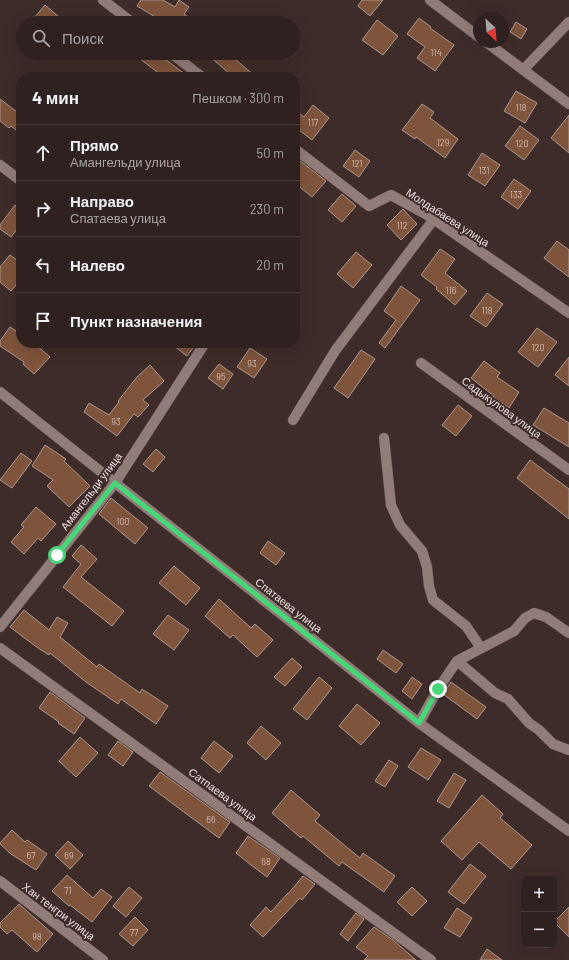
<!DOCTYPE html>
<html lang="ru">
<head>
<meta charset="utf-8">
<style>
  :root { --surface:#2e2120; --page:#3a2e2d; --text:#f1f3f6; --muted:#a7a3a5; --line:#493e3e }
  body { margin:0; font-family:Barlow,sans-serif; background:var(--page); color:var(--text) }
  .controls { position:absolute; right:12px; bottom:12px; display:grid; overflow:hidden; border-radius:8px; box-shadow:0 4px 16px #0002 }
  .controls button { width:36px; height:36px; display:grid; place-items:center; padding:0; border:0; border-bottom:1px solid var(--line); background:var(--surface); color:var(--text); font:20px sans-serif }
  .compass { position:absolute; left:473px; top:12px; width:36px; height:36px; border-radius:50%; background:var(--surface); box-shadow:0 4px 16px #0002; rotate:154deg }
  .stop { position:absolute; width:12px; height:12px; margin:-9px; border:3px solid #47d779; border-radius:50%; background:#fff }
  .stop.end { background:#47d779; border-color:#fff; box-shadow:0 1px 4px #0008 }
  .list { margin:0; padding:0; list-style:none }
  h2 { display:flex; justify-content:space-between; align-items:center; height:52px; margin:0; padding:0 16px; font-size:17px }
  h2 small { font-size:13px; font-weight:400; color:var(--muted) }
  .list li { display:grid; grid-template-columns:26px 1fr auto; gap:12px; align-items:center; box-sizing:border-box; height:56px; padding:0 16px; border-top:1px solid var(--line) }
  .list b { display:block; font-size:15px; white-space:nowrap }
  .list p { margin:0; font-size:13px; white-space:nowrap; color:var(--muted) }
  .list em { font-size:13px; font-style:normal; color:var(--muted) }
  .icon { flex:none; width:22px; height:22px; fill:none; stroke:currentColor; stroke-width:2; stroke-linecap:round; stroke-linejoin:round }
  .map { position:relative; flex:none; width:569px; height:960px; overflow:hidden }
  .search { position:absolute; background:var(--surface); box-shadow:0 4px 16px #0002; left:16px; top:16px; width:284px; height:44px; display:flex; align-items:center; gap:10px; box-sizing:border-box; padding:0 14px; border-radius:22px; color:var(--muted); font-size:15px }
  .panel { position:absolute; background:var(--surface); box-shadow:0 4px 16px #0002; left:16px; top:72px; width:284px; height:276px; border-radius:16px }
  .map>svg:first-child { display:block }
</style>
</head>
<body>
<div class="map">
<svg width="569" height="960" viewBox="0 0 569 960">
  <rect width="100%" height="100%" fill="#3e2c2a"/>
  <path fill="#7f543c" stroke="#ab988e" d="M141,0h22l12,7 4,-7 10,7 -5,7 12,9h-31l-28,-17z
    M362,0h21l-13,16 -12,-10z
    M45,5l21,18h-26l-6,-5z
    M419,18l12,9 -1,1 24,17 -19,26 -18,-13 8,-11 -18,-13z
    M377,20l21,16 -15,19 -21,-15z
    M516,22l11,7 -6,10 -11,-7z
    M132,53h33l1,4 -1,2 24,18h-25z
    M206,53h22l28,24h-23z
    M516,91l21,12 -12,20 -21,-12z
    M0,99l21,16v19l-10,-8 -2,2 -9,-7z
    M422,104l12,8 -4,6 28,21 -13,19 -29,-21 -1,2 -13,-9z
    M313,105l16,13 -17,22 -17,-13v-17l9,7z
    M569,115v38l-18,-15z
    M520,126l19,14 -15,20 -19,-14z
    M355,150l15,11 -11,16 -16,-11z
    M482,153l18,12 -15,21 -17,-11z
    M295,157l31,24 -14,16 -17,-14z
    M514,179l17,12 -13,18 -17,-12z
    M342,194l14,12 -14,16 -14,-12z
    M15,205l6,4v15l-10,13 -11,-8v-4z
    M403,209l14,15 -16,16 -14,-15z
    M557,241l12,9v27l-25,-19z
    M440,249l15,10 -10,14 22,18 -12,14 -19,-16 1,-2 -16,-12z
    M356,252l16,13 -19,23 -16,-14z
    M10,255l11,8v16l-10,12 -11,-9v-15z
    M401,286l19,14 -35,48 -6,-5 17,-23 -12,-9z
    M487,293l16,11 -17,23 -16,-11z
    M10,327l11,7v9h13l16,14 -16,17 -11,-10 1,-2 -24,-16v-5z
    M537,328l20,14 -19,25 -20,-15z
    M170,343h27l-10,13z
    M250,348l17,11 -13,19 -17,-11z
    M361,350l14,9 -27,39 -14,-10z
    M569,357v29l-14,-11z
    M484,361l16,12 -3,4 22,15 -10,16 -16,-11 1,-1 -23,-18z
    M219,364l14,10 -10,15 -15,-11z
    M150,365l14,16 -21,19 6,5 -11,12 -4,-3 -17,22 -33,-24 5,-9 20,12 10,-13 -1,-1 19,-24z
    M458,405l14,11 -16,20 -14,-11z
    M544,408l25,15v24l-36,-22z
    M45,445l21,14 -2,2 26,25 -21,21 -22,-21 6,-6 -21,-14z
    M156,449l9,8 -12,15 -10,-8z
    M21,453l11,8 -20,27 -12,-8z
    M530,460l39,29v30l-52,-41z
    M111,498l37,30 -13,16 -36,-30z
    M36,507l20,17 -15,17 -3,-3 -14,16 -13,-12 13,-15 -3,-2z
    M268,541l17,12 -9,12 -16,-12z
    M81,545l16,14 -16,18 43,34 -12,15 -49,-39 18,-23 -9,-8z
    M174,566l26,22 -14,17 -27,-22z
    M219,599l32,29 4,-4 18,16 -16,17 -24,-22 -3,3 -25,-22z
    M24,610l25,20 8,-13 11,6 -8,14 37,30 2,-3 41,29 2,-4 26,17 -12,18 -35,-25 -3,5 -32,-22 -36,-29 -1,2 -11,-7 -28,-21z
    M168,615l21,15 -15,20 -21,-16z
    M383,650l20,14 -7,9 -19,-14z
    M292,658l10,9 -17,19 -11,-9z
    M319,677l13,11 -25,32 -14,-11z
    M412,677l10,7 -10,15 -10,-8z
    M451,682l35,25 -9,12 -34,-25z
    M50,692l35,26 -11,16 -16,-11 1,-1 -20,-14z
    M357,704l23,19 -19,22 -22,-19z
    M261,726l20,17 -15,17 -19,-17z
    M80,737l18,16 -22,24 -17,-16z
    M118,741l15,11 -10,14 -15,-11z
    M214,741l19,15 -14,17 -18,-15z
    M421,748l20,12 -13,20 -20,-13z
    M389,760l9,6 -13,21 -10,-6z
    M160,772l70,50 -11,16 -70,-52z
    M454,773l12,7 -17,28 -12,-7z
    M291,790l29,25 -5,6 45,37 3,-5 32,23 -11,16 -42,-30 -3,4 -36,-30 -2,2 -29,-25z
    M482,795l21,19 -3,4 32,27 -21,24 -32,-27 -17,18 -21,-19z
    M12,830l13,12 2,-2 20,14 -11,16 -25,-16 -11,-10v-1z
    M248,836l32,22 -13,19 -16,-12 -15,-12z
    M68,841l15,14 -13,14 -15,-14z
    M470,864l16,12 -22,28 -16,-12z
    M67,875l26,23 8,-9 11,8 -20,25 -22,-17 -1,1 -17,-15z
    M303,876l12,8 -13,16 -2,-2 -37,39 -13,-12 16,-18 5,5 17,-19v1z
    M129,887l13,11 -16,19 -13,-11z
    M412,887l15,14 -15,15 -15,-14z
    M19,904l34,30 -16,18 -25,-22 -5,4 -7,-7v-4z
    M569,907v30l-15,-15z
    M457,908l15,10 -12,19 -16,-9z
    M356,913l8,6 -16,22 -8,-7z
    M135,917l13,13 -15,16 -14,-12z
    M374,927l19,13 23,20h-52l4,-4 -12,-9z
    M487,949l15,11h-22z"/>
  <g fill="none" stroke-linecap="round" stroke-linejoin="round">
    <defs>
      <path id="minor" d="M103,0l30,23
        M430,0l49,37
        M486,42l83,62
        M171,53l31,24
        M523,70l46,-48
        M295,149l74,57 22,-11 38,21 140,97
        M0,165l21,16
        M421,363l148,107
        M0,392l419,331 150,108
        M293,420l42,-69 99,-132
        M384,438l7,67 9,20 22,26 5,16 2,19 4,14 33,26 15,22
        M0,627l115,-144 90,-140
        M0,648l431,312
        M457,661l38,32 13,6 21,24 10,7 14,14 16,6
        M419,723l19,-34 19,-28 57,-30 11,-13 9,-5 12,4 23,16
        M0,881l103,79"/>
    </defs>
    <use href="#minor" stroke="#584948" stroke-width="11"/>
    <use href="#minor" stroke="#927c79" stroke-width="10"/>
  </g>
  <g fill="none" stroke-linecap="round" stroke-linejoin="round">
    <path stroke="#47d779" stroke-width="5" d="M57,555l58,-72 304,240 19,-34"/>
  </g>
  <g text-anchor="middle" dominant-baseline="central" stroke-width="4" stroke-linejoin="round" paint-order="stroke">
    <g font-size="9" fill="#d1bcb6">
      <text x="436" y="52">114</text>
      <text x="521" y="107">118</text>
      <text x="313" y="122">117</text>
      <text x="443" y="142">129</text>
      <text x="522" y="143">120</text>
      <text x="357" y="163">121</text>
      <text x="484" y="170">131</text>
      <text x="516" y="194">133</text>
      <text x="402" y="225">112</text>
      <text x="451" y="290">116</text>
      <text x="487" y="310">118</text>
      <text x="538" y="347">120</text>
      <text x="252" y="363">93</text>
      <text x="221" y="376">95</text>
      <text x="116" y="421">93</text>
      <text x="123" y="521">100</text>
      <text x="211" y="819">66</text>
      <text x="31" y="855">67</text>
      <text x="69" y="855">69</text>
      <text x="266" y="861">68</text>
      <text x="68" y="890">71</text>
      <text x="134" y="932">77</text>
      <text x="37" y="936">98</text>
    </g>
    <g font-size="11" fill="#ecdfde" stroke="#3e2c2a">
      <text transform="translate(448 217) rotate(33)">Молдабаева улица</text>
      <text transform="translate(502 407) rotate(36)">Садыкулова улица</text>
      <text transform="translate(91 491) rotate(-53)">Амангельди улица</text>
      <text transform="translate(289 605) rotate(38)">Спатаева улица</text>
      <text transform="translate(223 794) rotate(36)">Сатпаева улица</text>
      <text transform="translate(59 911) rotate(37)">Хан тенгри улица</text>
    </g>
  </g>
</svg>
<div class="controls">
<button>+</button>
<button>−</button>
</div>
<svg class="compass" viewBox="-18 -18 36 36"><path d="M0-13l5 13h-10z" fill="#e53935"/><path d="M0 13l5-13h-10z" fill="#a7a3a5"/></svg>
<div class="stop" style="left:57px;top:555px"></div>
<div class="stop end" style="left:438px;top:689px"></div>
<div class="search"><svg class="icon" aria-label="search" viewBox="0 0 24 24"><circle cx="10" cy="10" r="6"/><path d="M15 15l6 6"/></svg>Поиск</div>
<section class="panel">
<h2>4 мин<small>Пешком · 300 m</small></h2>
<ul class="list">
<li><svg class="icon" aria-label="ahead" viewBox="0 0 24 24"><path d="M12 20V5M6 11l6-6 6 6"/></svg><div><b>Прямо</b><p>Амангельди улица</p></div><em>50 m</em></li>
<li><svg class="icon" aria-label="right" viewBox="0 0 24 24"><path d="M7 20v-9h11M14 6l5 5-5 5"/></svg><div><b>Направо</b><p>Спатаева улица</p></div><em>230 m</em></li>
<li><svg class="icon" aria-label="left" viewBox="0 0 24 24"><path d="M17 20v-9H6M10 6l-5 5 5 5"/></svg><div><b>Налево</b></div><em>20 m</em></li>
<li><svg class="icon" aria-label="arrive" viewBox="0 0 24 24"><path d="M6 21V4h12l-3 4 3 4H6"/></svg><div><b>Пункт назначения</b></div></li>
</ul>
</section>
</div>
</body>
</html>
